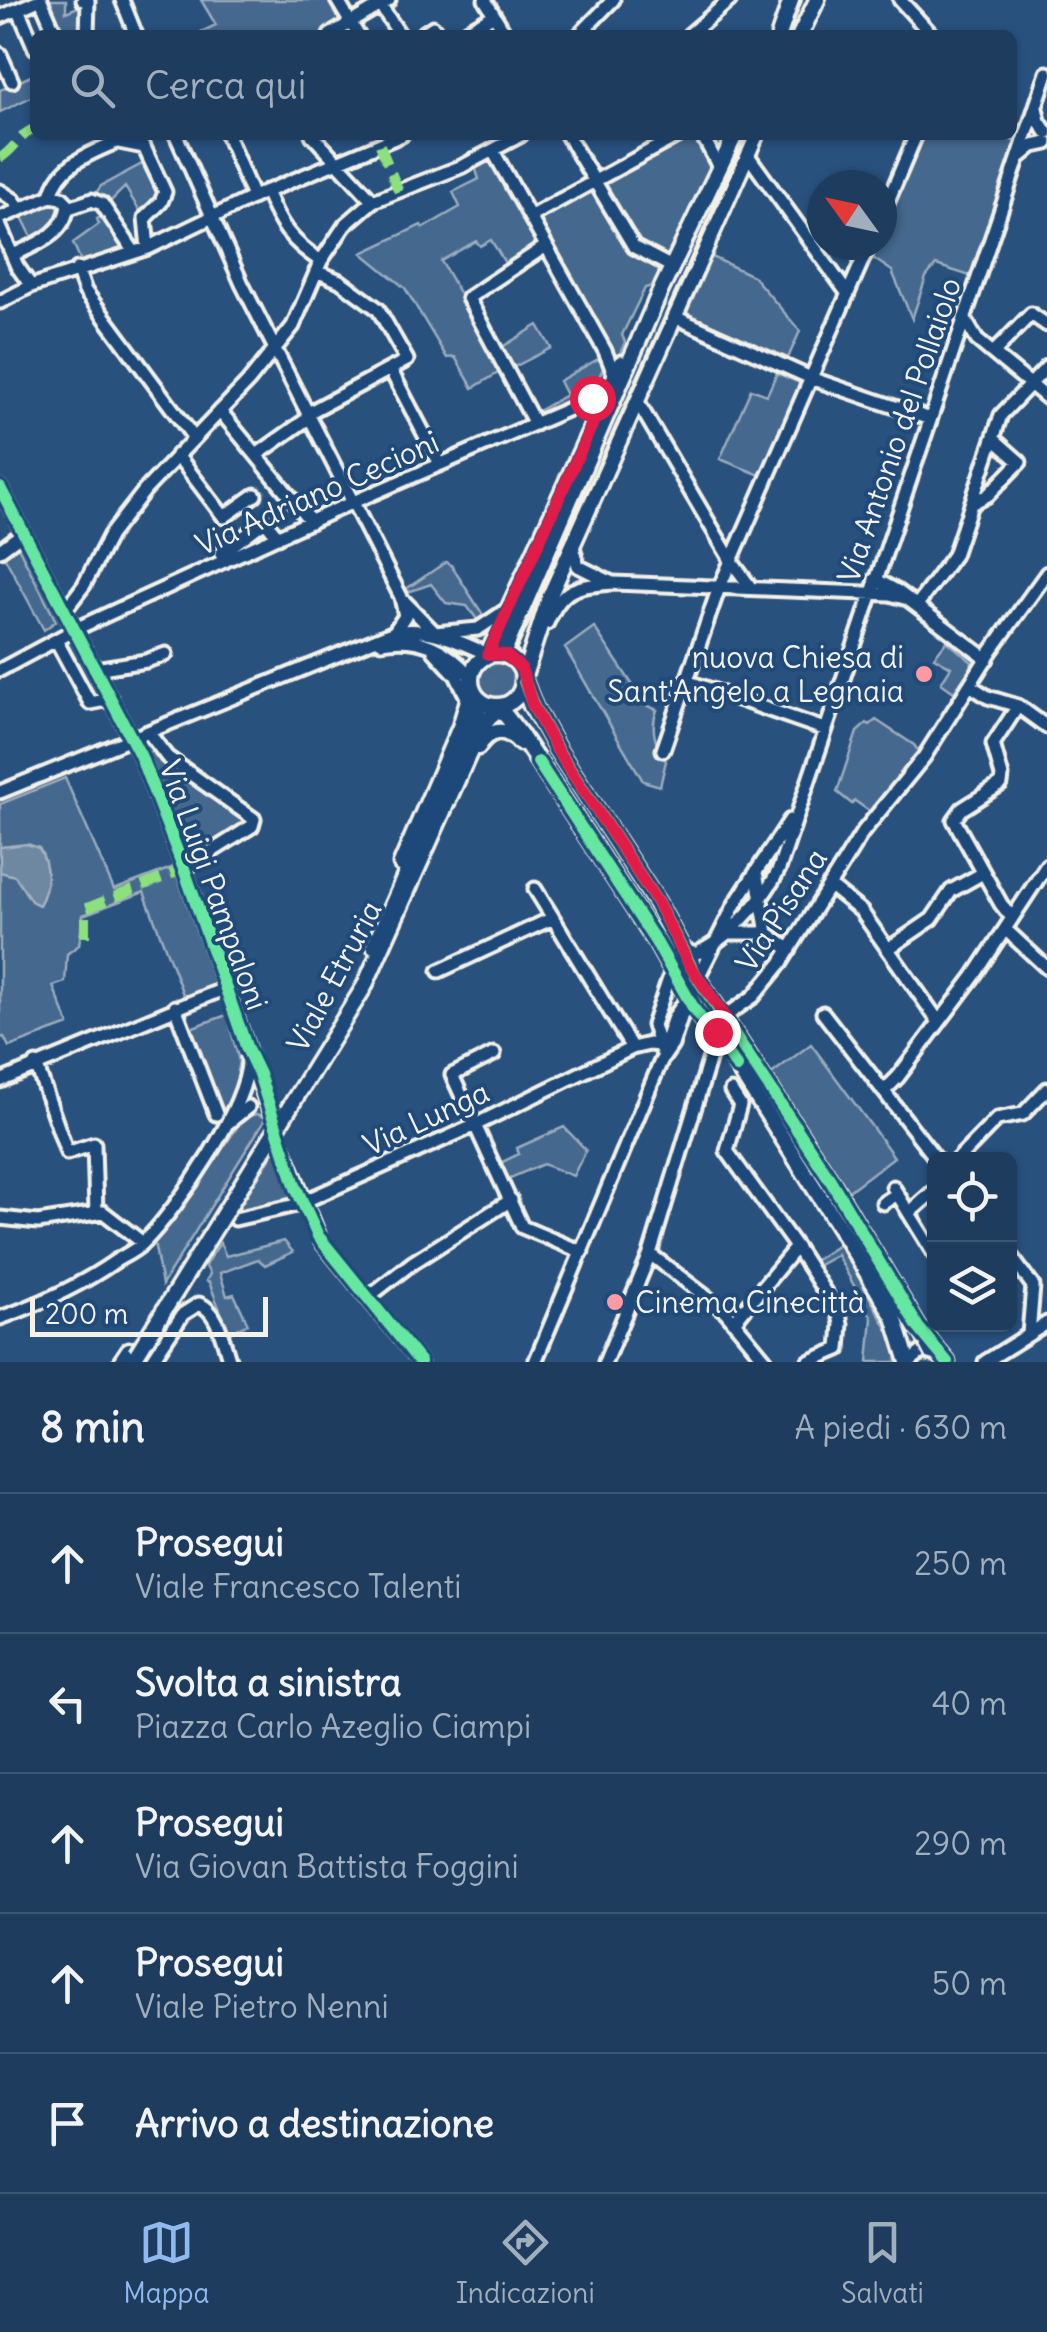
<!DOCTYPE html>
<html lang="it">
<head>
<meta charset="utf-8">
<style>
  :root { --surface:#1e3d5e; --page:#264464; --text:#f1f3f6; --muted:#a1aebc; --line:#3c5673; --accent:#90b9f0 }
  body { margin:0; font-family:Delius,sans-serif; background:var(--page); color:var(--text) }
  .controls { position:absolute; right:30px; bottom:30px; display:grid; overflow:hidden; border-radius:15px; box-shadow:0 2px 8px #0004 }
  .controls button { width:90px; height:90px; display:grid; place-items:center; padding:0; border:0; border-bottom:2px solid var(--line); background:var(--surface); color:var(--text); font:50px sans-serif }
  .compass { position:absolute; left:807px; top:170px; width:90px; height:90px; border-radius:50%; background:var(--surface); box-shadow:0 2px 8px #0004; rotate:303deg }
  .scale { position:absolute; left:30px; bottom:25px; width:238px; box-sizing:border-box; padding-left:10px; border:5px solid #f4f1e8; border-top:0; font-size:28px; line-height:35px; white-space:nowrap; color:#f4f1e8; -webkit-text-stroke:8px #1f4a7a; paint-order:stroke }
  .stop { position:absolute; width:30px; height:30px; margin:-22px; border:8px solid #e11d48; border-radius:50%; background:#fff }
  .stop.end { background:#e11d48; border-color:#fff; box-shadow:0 2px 10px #0008 }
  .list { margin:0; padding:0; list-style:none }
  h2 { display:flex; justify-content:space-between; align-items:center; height:130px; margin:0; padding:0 40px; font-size:42px }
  h2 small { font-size:32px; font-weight:400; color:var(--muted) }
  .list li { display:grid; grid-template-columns:65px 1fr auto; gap:30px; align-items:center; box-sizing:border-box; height:140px; padding:0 40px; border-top:2px solid var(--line) }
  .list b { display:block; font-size:38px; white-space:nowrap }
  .list p { margin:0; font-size:32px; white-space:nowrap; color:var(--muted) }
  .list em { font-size:32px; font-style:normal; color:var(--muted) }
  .icon { flex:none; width:55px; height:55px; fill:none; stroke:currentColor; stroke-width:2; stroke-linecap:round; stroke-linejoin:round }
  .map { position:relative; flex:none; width:1047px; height:1362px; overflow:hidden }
  .search { position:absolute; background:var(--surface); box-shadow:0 2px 8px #0004; left:30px; right:30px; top:30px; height:110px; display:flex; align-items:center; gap:25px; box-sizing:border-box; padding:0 35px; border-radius:15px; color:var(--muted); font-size:38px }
  .sheet { height:830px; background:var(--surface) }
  nav { display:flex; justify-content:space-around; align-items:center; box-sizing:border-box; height:140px; border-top:2px solid var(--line); background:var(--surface); font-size:28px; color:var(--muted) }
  nav a { display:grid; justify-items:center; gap:5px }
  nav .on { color:var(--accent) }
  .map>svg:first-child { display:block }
</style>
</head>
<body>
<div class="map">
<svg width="1047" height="1362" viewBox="0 0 1047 1362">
  <rect width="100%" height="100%" fill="#28517e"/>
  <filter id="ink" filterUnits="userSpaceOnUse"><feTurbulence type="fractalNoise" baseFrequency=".01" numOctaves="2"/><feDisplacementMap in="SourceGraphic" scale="20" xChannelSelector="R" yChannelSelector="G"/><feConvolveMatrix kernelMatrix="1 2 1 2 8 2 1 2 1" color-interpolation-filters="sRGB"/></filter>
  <g filter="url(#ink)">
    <path fill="#45688e" stroke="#9cacbb" stroke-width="2.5" d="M46,0h20v12l19,-8v31l-24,-3z
      M201,0h133l14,23 -23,12h-130l21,-10z
      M35,74v21l-35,17v-22z
      M688,135h41l-10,19 -4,-5 -6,27 -2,-1 -36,75 2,2 -4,8 -8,-3 -5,8 3,10 -4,10 -10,3 -23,47 3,7 -8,18 -80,-142z
      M924,135h76l16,7 -46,134 -34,-11 -10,12 -14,42 -20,-48 -19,-13 5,-13h4v-9z
      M492,158l44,83 -1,4 -30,18 -14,-23 -11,6 -4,-5 -35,20 62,109 -30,18 -18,-31 -8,1 -42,-70 -43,-35 59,-28 2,3 37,-21 -7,-15 26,-13 -4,-12z
      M142,164l17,34 -17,17 -17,-28 -18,18 -14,-8 8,-11z
      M48,200l17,5 -15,29 -15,9 -15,-30z
      M105,214l21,33 -45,14 -8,-18 26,-19 -2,-5z
      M708,255l45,21 47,55 -12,27 -101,-44 -1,-6z
      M538,325l13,23 -41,21 -11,-20z
      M598,359l6,7 -11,25 -53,24 -2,-4 28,-16 -7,-14z
      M777,373l23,10 -40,92 -40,-16 31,-70 16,6z
      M18,547l38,74 -12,9 -40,-74z
      M446,562l5,3 34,53 -6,4 -12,-16 -21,-3 -15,-19 -23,8 -2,-3z
      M594,627l52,78 11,5c-7,17 -2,37 9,51l-6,25 -17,-5 -78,-133z
      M947,641l25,21 -1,6 -17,24 -13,-9 10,-16 -17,-10z
      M479 680a18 18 0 1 1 36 0a18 18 0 1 1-36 0Z
      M876,720l38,25 7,10 -49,58 -17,-12 -3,3 -15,-12 20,-60 10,-9 3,2z
      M153,748l95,74 -1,4 -58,34 -42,-103z
      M65,778l49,112 60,-23 42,119 -32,11 -40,-105 -61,23 -4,30 -12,9 -2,28 -12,4 16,39 -60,22 -5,-10 -4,1v-234z
      M227,1015l12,46 -2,10 8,1 -10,25 -12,18 -33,-87z
      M811,1044l83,113 -48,36 -76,-118z
      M257,1114l9,4 -104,167 -8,-43 37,-46 53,-79z
      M564,1127l22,23 -13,26 -30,-12 -35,15 -8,-16 19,-9 -2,-6z
      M275,1150l17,49 -47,15 -7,-5z
      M284,1241l9,11 -28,13 -7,-6 -38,14 7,23 7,-2 14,30 -19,9 -20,-51 -3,-1 4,-7 -5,-9 15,-22 6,13z
      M840,1244l55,99 2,19h-29l4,-44 -35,-63 -22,12 -3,-5z"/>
    <path fill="#6e88a2" stroke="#a4b2be" stroke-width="2.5" d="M27,844l12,4c11,18 10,40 0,57l-8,-4 -16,-25 -15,-4v-25z"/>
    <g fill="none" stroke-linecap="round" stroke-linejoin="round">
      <path stroke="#47698e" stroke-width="11" stroke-dasharray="11 5.5" stroke-linecap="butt" d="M255,495l13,-11"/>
      <path stroke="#47698e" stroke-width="14" stroke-dasharray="14 7" stroke-linecap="butt" d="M479,709l27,-62"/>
      <defs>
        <path id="minor" d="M41,0l15,35
          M83,0l5,1 -1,34
          M122,0l14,35
          M337,0l21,35
          M485,0l21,35
          M900,0l32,35
          M380,5l20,30
          M18,9l17,39
          M0,17l39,-17
          M330,35l59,-35
          M421,35l12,-8 5,8
          M460,35l34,-20
          M579,35l34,-35
          M689,35l41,-35
          M0,54l12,27
          M1036,108l3,13 8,12
          M176,135l66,149 159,313 4,19 -11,16
          M227,135l26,62
          M312,135l61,66
          M567,135l67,112 38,20
          M702,135l18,34
          M119,142l25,5 21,45 -4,10 -16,16 3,30
          M493,151l112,200 10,25
          M747,154l101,140
          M1021,156l12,-10 14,-3
          M0,191l14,9 5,9
          M266,191c13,33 25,51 55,70
          M69,208l23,-8 10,4 32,48
          M882,215l34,-80
          M531,216l148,-81
          M0,218l51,-22c9,-37 50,-46 81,-61
          M0,227l17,39 14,20
          M13,255c24,-11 53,-21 55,-51l-6,-6 -11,-2
          M77,269l8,22 109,147
          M0,302l31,-16 117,-38 110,-53 144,-60
          M675,317l138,62 117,40
          M964,318l13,22 70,58
          M995,351l36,-37 16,11
          M390,369l50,95
          M637,401l95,161 19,26
          M220,411l91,111
          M308,413l99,-53 -29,-51 -38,-28 -24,-10
          M535,424l-67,-126 78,-52
          M258,454l52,-37
          M177,455l47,62 31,-22
          M0,488l140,267 44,114 86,243
          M971,504l17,-9 32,-33 -26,-23
          M573,546l5,20 32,16
          M0,550l23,-17
          M225,561l-4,-7 44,-33 13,16
          M875,579l22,12 90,68
          M404,601l31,32 43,-4 27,-18
          M917,605l37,-50 47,-140 46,-48
          M65,610l19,-25 26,-50 35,-45 103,-108 45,-56 28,-65 24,-36 28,-24 90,-35 58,-31
          M547,623c16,-37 30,-37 67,-40l276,11 18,5
          M56,640l34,63 21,-4
          M381,642c38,-7 65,6 90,35
          M434,651l22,24 13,26
          M95,669l51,-8 20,-7
          M0,670l80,-43 273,-125 253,-109
          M686,681l138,48
          M971,686l17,11 30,9 29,21
          M149,733l18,24 87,62 -2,7 -68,43
          M663,750l54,-157 152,-348
          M0,792l394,-160c34,-7 64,10 94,22
          M756,872l11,61
          M829,885l32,26 78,111
          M535,889l18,29
          M1012,918l-11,-14 -47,-84 8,-11 39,-25 1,-8 -9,-32 25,-38
          M1005,929l42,39
          M725,933h42l23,17
          M682,949l13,5c31,-13 70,-55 84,-85l268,-796
          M888,949l44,-30 19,-28 32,-18
          M439,971l114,-53 79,130
          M175,1007l41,107
          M823,1013l114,147
          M660,1048l-7,-23 18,-52
          M662,1052l12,-35 13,-18 48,-95 55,-84
          M494,1054l-42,21 70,152 60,25
          M36,1064l31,89 27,-9 2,68
          M0,1081l226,-93
          M731,1091l9,14 -13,46 69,96 43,67 2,10 -2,25 -31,13
          M884,1091l14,-14 76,-101 73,-111
          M228,1123l20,-16
          M280,1140l41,101 99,121
          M957,1160l40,-41 26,-5 24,-25
          M893,1187l41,67
          M883,1203l14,-9
          M909,1213l25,-22
          M0,1218l38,4 65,-10 40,31
          M235,1219l61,-14 173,-77 163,-80 17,-4 10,1
          M650,1254l76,58 41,50
          M1010,1255l23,31 -4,48
          M367,1298l45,-35 99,-63
          M0,1318c43,-15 80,-32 117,-58 9,-5 19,-10 26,-17 33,-32 108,-141 105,-185
          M734,1322l62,-75
          M151,1362l32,-48 16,-10c20,7 24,39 31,58
          M535,1362l126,-301 11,-16 15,-46
          M605,1362l45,-108 69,-226 11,-15 24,-17 27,-33 81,-130 62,-76 67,-106 56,-78
          M909,1362l14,-11 19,6
          M985,1362l62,-39"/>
        <path id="major" d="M779,35l12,-35
          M800,35l17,-35
          M506,647l153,-353 76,-159
          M471 680a26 26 0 1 1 52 0a26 26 0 1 1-52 0Z
          M488,654l133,-291
          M524,676l26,-81 206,-460
          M524,681l10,26 23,42 100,153 41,77 131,199 89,149 29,35
          M499,707l21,27 136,208 38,67 37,48 110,173 53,87 14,45
          M478,747c11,-18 27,-21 42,-4
          M401,864l59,-137 12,-40
          M374,946l105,-237
          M364,987l116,-258 19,-22
          M121,1362l8,-12"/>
      </defs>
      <use href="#minor" stroke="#f4f1e8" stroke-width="19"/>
      <use href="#major" stroke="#f4f1e8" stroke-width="21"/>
      <use href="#minor" stroke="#1f4a7a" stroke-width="11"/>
      <use href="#major" stroke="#1f4a7a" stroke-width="14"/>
      <path stroke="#f4f1e8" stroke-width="2.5" d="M788,35l14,-35
        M516,651l233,-516
        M520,705l140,220 26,47 154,236 59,99 28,55"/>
      <defs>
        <path id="major-bridge" d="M137,1354l227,-367"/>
      </defs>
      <use href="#major-bridge" stroke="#f4f1e8" stroke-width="21" stroke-linecap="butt"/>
      <use href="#major-bridge" stroke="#1f4a7a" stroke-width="14"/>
      <path stroke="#8de07e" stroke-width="10" stroke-dasharray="20 10" stroke-linecap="butt" d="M380,145l19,47
        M0,158c15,-9 19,-23 35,-30
        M85,937v-28l99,-40"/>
      <defs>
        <path id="cycleway" d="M0,488l140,267 44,114 63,180 12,25 37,114 22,48 102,126
          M524,681l10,26 23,42 100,153 41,77 131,199 89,149 29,35
          M538,762l118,180 38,67 43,58"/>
      </defs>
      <use href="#cycleway" stroke="#1f4a7a" stroke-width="19"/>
      <use href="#cycleway" stroke="#66e7a1" stroke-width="12"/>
    </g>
  </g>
  <g fill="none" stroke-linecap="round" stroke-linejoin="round" filter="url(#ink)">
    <path stroke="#e11d48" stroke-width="12" d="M592,398l-10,6 11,3 4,7 -109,240 18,1 15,13 11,36 25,46 100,152 33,64 36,52 -9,14"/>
  </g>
  <g fill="#ff9aa2" stroke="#1f4a7a" stroke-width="4">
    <circle cx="924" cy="674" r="10"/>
    <circle cx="615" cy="1302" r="10"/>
  </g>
  <g text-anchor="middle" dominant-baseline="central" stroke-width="8" stroke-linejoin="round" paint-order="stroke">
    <g font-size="30" fill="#f4f1e8" stroke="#1f4a7a">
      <text transform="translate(899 430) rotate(-71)">Via Antonio del Pollaiolo</text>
      <text transform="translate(317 493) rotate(-24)">Via Adriano Cecioni</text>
      <text transform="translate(214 885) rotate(70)">Via Luigi Pampaloni</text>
      <text transform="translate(781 910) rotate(-57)">Via Pisana</text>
      <text transform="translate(334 976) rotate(-62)">Viale Etruria</text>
      <text transform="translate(426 1118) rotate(-25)">Via Lunga</text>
    </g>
    <g font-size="30" fill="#f4f1e8" stroke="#1f4a7a" text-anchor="end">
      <text x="904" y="657">nuova Chiesa di<tspan x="904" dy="34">Sant'Angelo a Legnaia</tspan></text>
      <text x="635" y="1302" text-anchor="start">Cinema Cinecittà</text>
    </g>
  </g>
</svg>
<div class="controls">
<button><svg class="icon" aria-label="locate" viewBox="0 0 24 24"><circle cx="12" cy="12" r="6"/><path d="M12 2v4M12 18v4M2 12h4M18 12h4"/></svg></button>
<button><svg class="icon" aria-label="layers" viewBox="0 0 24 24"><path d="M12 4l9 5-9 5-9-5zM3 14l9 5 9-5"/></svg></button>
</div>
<svg class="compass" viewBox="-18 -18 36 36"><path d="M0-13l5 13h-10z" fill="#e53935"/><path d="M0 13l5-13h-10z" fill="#a1aebc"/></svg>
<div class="scale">200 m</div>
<div class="stop" style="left:592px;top:398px"></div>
<div class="stop end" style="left:717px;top:1032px"></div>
<div class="search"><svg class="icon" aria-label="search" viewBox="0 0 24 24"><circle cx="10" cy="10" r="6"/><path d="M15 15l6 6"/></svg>Cerca qui</div>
</div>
<section class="sheet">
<h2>8 min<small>A piedi · 630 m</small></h2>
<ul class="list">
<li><svg class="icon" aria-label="ahead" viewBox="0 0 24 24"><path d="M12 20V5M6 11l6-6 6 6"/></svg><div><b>Prosegui</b><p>Viale Francesco Talenti</p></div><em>250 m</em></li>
<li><svg class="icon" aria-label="left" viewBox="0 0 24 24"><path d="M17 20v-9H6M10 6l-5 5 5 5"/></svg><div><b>Svolta a sinistra</b><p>Piazza Carlo Azeglio Ciampi</p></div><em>40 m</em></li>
<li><svg class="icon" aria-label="ahead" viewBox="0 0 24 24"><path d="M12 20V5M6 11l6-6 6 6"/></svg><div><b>Prosegui</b><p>Via Giovan Battista Foggini</p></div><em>290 m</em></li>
<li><svg class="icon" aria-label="ahead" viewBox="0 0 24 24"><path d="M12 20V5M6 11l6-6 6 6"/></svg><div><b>Prosegui</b><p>Viale Pietro Nenni</p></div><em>50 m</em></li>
<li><svg class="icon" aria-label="arrive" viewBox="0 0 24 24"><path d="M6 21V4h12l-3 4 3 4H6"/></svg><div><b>Arrivo a destinazione</b></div></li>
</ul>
</section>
<nav>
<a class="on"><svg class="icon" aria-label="map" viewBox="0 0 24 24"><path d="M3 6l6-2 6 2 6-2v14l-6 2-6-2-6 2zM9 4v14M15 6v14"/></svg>Mappa</a>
<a><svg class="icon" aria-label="directions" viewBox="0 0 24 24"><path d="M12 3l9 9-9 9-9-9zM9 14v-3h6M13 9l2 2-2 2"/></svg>Indicazioni</a>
<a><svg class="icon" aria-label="saved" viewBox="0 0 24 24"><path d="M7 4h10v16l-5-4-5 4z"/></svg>Salvati</a>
</nav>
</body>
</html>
